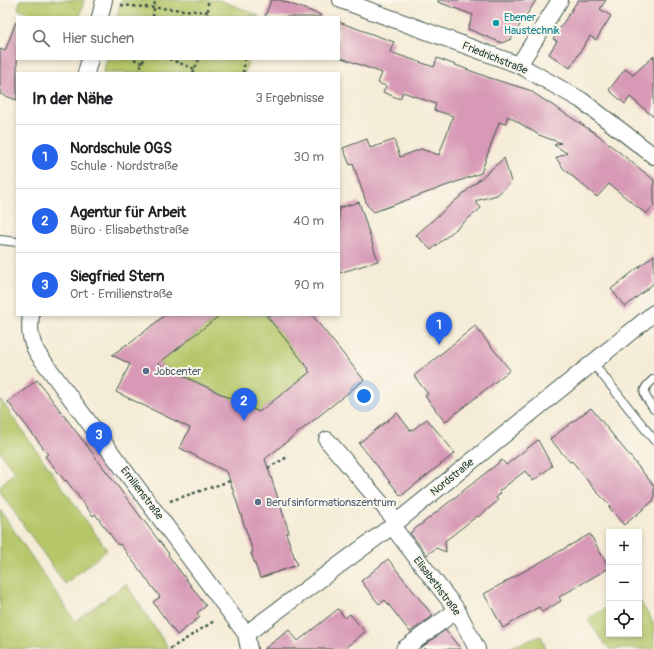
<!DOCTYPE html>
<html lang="de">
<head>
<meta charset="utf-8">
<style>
  :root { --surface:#fff; --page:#f2f2f2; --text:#202124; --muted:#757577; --line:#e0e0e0; --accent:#2563eb }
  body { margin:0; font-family:Pangolin,sans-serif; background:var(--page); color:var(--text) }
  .controls { position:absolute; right:12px; bottom:12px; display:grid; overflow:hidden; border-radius:0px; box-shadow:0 2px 6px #0003 }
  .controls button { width:36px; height:36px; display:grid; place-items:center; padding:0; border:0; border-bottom:1px solid var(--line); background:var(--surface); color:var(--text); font:20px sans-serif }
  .you { position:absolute; left:364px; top:396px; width:14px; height:14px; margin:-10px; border:3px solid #fff; border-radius:50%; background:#1a73e8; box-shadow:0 0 0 6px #1a73e833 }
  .badge { display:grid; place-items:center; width:26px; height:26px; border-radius:50%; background:var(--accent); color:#fff; font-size:13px; font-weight:700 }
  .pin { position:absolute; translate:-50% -33px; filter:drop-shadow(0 1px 2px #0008) }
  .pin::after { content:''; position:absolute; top:21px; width:14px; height:12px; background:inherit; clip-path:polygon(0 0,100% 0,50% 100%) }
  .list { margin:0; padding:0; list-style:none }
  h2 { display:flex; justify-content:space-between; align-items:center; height:52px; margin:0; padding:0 16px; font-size:17px }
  h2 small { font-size:13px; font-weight:400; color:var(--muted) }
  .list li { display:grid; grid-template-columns:26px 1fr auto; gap:12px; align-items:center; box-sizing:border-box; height:64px; padding:0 16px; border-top:1px solid var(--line) }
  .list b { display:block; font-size:15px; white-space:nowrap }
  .list p { margin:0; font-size:13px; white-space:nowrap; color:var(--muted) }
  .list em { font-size:13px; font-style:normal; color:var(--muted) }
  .icon { flex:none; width:22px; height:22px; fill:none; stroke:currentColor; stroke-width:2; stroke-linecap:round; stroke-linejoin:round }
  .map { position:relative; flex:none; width:654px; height:649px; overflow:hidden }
  .search { position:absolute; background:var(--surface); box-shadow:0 2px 6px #0003; left:16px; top:16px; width:324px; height:44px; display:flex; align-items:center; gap:10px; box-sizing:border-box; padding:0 14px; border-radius:0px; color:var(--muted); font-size:15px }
  .panel { position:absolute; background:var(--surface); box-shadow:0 2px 6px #0003; left:16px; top:72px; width:324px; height:244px; border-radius:0px }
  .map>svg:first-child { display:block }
</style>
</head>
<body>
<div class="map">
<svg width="654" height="649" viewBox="0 0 654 649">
  <rect width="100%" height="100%" fill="#fbf7ec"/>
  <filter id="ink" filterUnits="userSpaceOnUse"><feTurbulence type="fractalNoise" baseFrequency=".025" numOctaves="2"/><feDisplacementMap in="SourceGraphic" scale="8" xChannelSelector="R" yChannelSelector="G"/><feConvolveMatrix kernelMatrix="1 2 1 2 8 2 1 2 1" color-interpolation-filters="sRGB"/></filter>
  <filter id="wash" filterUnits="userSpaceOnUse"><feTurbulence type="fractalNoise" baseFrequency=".012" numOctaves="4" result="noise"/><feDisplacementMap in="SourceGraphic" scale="16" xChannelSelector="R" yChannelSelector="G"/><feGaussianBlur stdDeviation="0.9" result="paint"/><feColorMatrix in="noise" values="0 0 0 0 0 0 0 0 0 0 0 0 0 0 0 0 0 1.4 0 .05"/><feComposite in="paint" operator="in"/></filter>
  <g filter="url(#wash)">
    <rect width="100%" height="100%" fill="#f5ecd7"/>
    <path fill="#b6c76a" stroke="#6a824f" d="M20,0h64l-4,17h-42l-20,-8z
      M121,0h98l39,15v2h-141z
      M107,59h142l-4,14h-142z
      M220,315h46l38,47 18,-3 -14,10 2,3 -51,40 -107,-51 8,-16 14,7z
      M0,399l107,151 -42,34 -65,-92v-6l15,-14 -15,-20z
      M0,510l75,111 51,-37 43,65h-169z
      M639,600l15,23v26h-45l-16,-21 -5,-9 21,-13v28h30z
      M541,636l5,13h-40z"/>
    <g id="blocks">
      <path fill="#d799b5" d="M271,0h9l41,15v2h-56z
        M438,0h98l-25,39 -9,4 -34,-14 5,-14 -35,-13z
        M578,0h28l-6,9 11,7 -15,24 -6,-4 -20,32 -21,-14 8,-13 -4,-2z
        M16,22l1,1v77l-17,-6v-45l5,2z
        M339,22l55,20 -4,10 44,15 3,-9 53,20 39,12 69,45 56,45v25l-8,9 -37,-30 -12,13 -33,-28 -8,-11 11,-5 -13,-8 7,-2 -22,-8 -31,-19 -3,8 -6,-2 -18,51 -107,39 -7,-7 -14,-41 -3,1 -7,-17 24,-9 3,9 24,-8 6,17 21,-8 18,6 14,-39 -19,-6 2,-6 -33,-12 -3,7 -17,-7 3,-6 -8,-3 4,-10 -43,-16z
        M654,56v61l-24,-20 -5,7 -16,-14 16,-21 8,6z
        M504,158l7,24 -14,13 -22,6 6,7 -50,42 -15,-15z
        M359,202l19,59 -39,12v-65z
        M654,255v28l-29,24 -14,-18z
        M165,315h55l-62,49 101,48 51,-40 -2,-2 1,-1 -43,-54h46l52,65 -99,79 24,73 -3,1 11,32 -37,13 -9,-25 2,-1 -26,-80 -47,-24 10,-20 -74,-36 14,-28 -18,-9 15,-11 1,1z
        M475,326l35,44 -65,52 -20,-26 3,-2 -14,-18z
        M37,380l132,174 -1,1 38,51 -9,7 3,4 -23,18 -24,-33 7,-5 -40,-53 -2,1 -23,-31 -2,2 -27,-36 -1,1 -20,-25 3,-2 -40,-52z
        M591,408l63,78v14l-30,25 -15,-18 2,-1 -16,-16 -23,-29 -2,1 -20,-23z
        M397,413l14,18 16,-12 28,34 -54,43 -42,-53z
        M538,440l14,26 -19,15 -8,-10 -26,20 2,2 -5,5 2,3 -20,16 -1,-1 -32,25 1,11 -10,-4 -9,7 -17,-22 92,-73 4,5z
        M590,534l19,34 -50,29 2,4 -19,11 -3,-5 -36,21 -19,-34z
        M388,559l45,57 -23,16 -25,-32 -6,4 -18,-23z
        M338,609l7,9 5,-4 15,18 -21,17h-80l25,-19 9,11z
        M445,630l16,19h-37l-2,-2z"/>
    </g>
  </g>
  <g filter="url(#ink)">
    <use href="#blocks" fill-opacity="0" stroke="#3f574c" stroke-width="1"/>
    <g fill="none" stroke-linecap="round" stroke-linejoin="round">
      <defs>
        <path id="service" d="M0,240l17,2
          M593,363l61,77
          M654,379c-16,13 -9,16 0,30"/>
        <path id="minor" d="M341,0l178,65 62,35 73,56
          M100,17l4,-17
          M519,65l41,-65
          M86,73l4,-14
          M31,315c-2,15 -1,26 7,39l208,280 3,15
          M327,440l70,82
          M392,526l65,84 20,39
          M246,634l146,-108 262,-213
          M404,649l53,-39"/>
      </defs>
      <use href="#service" stroke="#3f574c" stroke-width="10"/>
      <use href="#minor" stroke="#3f574c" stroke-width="18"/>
      <path stroke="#3f574c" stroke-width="2.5" stroke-dasharray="3 3" stroke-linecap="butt" d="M121,5l87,7
        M153,17l2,-17
        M181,17l1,-7
        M208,17v-17
        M251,17h1
        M134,59l8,4
        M169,59l26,10
        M138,73l6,-14
        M193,73l6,-14
        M243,73l2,-14
        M268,468l21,-12
        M170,501l60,-20
        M170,649l44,-28"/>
      <use href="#service" stroke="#fff" stroke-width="8"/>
      <use href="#minor" stroke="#fff" stroke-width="16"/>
    </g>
  </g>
  <circle fill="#0f9aa8" stroke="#fbf7ec" stroke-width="1.5" cx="496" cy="23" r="4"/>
  <g fill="#5c6f8a" stroke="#fbf7ec" stroke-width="1.5">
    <circle cx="146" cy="371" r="4"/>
    <circle cx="258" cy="502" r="4"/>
  </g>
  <g text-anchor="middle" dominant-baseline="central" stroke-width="4" stroke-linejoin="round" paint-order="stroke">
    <g font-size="11" fill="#0d838f" stroke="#fbf7ec" text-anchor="start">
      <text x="504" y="17">Ebener<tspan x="504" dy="13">Haustechnik</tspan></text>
    </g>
    <g font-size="11" fill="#1f3d34" stroke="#fbf7ec">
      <text transform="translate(495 58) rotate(22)">Friedrichstraße</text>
      <text transform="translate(452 477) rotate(-39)">Nordstraße</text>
      <text transform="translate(142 493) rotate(53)">Emilienstraße</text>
      <text transform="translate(437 586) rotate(53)">Elisabethstraße</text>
    </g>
    <g font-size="11" fill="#4e5e75" stroke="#fbf7ec" text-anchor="start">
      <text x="154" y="371">Jobcenter</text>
      <text x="266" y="502">Berufsinformationszentrum</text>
    </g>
  </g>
</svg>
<div class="controls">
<button>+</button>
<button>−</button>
<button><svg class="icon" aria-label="locate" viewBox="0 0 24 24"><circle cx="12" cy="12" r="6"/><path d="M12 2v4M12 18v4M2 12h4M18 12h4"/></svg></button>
</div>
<div class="you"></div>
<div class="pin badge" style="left:439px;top:345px">1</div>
<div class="pin badge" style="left:244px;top:421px">2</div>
<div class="pin badge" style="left:99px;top:455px">3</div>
<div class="search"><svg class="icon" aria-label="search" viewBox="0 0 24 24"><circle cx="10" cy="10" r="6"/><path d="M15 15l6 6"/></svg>Hier suchen</div>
<section class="panel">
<h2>In der Nähe<small>3 Ergebnisse</small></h2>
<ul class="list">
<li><span class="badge">1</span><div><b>Nordschule OGS</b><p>Schule · Nordstraße</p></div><em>30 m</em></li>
<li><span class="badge">2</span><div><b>Agentur für Arbeit</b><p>Büro · Elisabethstraße</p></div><em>40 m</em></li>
<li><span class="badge">3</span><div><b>Siegfried Stern</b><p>Ort · Emilienstraße</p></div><em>90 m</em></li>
</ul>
</section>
</div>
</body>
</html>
